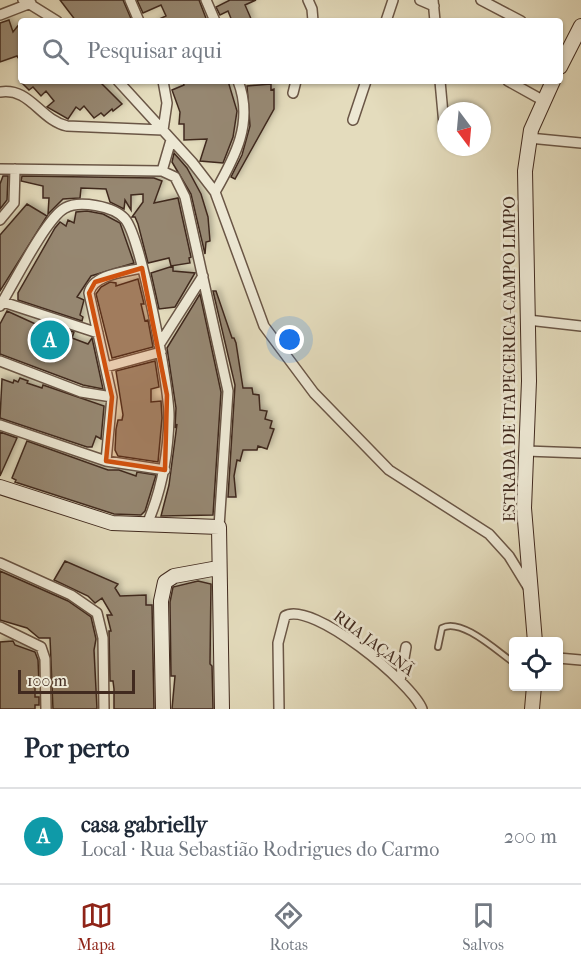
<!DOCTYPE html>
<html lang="pt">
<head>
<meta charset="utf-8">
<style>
  :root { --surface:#fff; --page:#f6f6f7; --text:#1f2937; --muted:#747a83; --line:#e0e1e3; --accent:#8f2418 }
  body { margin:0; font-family:"IM FELL French Canon",serif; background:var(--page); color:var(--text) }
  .controls { position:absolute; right:18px; bottom:18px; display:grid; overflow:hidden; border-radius:6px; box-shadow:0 2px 4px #0004 }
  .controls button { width:54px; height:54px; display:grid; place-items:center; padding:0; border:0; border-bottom:2px solid var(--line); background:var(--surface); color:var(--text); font:30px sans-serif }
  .compass { position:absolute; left:437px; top:102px; width:54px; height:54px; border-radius:50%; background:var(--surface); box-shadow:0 2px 4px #0004; rotate:164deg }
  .scale { position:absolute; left:18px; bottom:15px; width:117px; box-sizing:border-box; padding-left:6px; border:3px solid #412a1f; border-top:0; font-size:16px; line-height:21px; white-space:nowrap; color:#412a1f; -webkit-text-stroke:4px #ede8d4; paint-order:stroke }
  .you { position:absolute; left:290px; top:340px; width:21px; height:21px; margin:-15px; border:4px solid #fff; border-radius:50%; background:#1a73e8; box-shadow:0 0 0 9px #1a73e833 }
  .badge { display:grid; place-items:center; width:39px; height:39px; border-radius:50%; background:var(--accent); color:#fff; font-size:20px; font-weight:700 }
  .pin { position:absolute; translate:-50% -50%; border:3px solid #fff; box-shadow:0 2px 6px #0006 }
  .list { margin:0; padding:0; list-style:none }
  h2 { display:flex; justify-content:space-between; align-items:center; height:78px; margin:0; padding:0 24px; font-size:26px }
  h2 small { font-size:20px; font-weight:400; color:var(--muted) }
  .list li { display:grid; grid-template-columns:39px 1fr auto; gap:18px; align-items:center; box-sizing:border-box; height:96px; padding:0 24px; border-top:2px solid var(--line) }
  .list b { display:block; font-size:22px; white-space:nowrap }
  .list p { margin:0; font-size:20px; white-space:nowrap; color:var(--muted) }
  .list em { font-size:20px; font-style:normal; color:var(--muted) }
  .icon { flex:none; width:33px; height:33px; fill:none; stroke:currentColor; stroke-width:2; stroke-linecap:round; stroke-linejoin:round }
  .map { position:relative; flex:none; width:581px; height:709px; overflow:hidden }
  .search { position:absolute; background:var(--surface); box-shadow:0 2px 4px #0004; left:18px; right:18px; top:18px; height:66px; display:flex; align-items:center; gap:15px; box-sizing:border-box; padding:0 21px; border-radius:6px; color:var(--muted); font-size:22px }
  .sheet { height:174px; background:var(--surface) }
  nav { display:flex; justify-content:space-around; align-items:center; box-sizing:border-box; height:84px; border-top:2px solid var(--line); background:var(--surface); font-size:16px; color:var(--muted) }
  nav a { display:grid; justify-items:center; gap:3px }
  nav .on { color:var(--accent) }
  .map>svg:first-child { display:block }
</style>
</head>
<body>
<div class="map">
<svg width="581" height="709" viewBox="0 0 581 709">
  <defs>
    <filter id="shadow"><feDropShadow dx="2.5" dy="-2.5" stdDeviation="3" flood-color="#0004"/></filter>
  </defs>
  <rect width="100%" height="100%" fill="#e4dcbd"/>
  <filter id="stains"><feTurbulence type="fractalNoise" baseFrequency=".00333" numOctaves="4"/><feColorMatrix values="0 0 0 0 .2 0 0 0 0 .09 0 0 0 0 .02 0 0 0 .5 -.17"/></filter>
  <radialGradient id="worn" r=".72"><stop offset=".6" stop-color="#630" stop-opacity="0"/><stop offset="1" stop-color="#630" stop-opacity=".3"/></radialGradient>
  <path fill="#968771" stroke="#412a1f" stroke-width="1.5" filter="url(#shadow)" d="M60,0h63l9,21h-56z
    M137,0h62l8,21h-52l11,-5 -5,-11 -18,8z
    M230,0h26l-11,5 7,16h-20l-4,-10 -8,4 -4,-8z
    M9,20l4,12 8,-10v40l-4,-6 -17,6v-39z
    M20,81h79l23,23 -9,7 -1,-2 -8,7 -3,-3 -7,5 -10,-12 -4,4 -4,-3 -8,12 -21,-12 7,-6 -8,-10 -5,5 -8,-9 -4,3z
    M183,81h45l9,30 -4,26 -10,26 -23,-2 7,-22 -23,1v-16h-5l1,-12 -8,-22 12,-5z
    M271,84v6l3,-1v20l-39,70 -4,-2 11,-22 8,-29 -3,-40z
    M174,153l13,15 14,26 7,23 2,24 -4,1 -1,12 -14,-60 -19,-32z
    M3,176h5l-1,24 -7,9v-25z
    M22,176l132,2 8,3 -8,22 24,-5 13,59 -2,1 1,5 -19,3 -2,-8 -21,5 -10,-39 -3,-7h-3l11,-15v-8l-12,1v15l-6,-10 -1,9 -14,-7 -4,-13 -25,-1 -1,10 -17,1 -15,15 1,-16h-6v-12l-22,-5z
    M27,204l20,12 -47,75v-56z
    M87,211l16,3 17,9 14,40 -43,13 -14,21 7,3 -4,15 3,2 -1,4 -64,-21v-7l37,-65 5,-6 6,4 2,-6 6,3 2,-11z
    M173,266v5l22,2 -20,34 -16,2 -8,-36z
    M138,279l6,25h-3l4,17 3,-1 5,27 -41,11 -16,-64 5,-7 9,-5 6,1v3z
    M213,291h3l16,47h2l2,5 7,45h9l1,6 6,1 1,15 7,1 -2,8 7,2 -2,7 4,1 -7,20 -9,-3 -1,4h-14l-3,11 -3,-1 -3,16 2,21h-8l7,-112z
    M200,294l21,98 -8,123 -52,1 8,-31 8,-61 -2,4 1,-20 -9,-60z
    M7,311l35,16 2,-4 30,9 -2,6 16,6 4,-6 11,51 -20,-4 -83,-31v-30z
    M155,361l4,26 -8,2v13l10,-1 1,17 -4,44 -40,-6 -3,-6 1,-21 2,-9h4l1,-5 -7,-44z
    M20,378l8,3 -1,2 15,5 1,-3 61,21 -3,33 -5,-3 -4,11h-5l-87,-29 2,-39 11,4 1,-3 4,2z
    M0,432l17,6 -17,38z
    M27,441l81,29h11l17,6 1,-4 19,3 -11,36 -4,4 -27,-1 -99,-32 1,-2 -4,-2z
    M65,561l53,23 -3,4 5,8 26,-1v10h6l2,104h-40v-20l-1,-8h-3l-1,-50h2l-4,-16h5l-10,-17 -7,5 -7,-7 -34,-16z
    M0,571l68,30 23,16 5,22 -2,11 3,59h-44l-3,-71h-11l-12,-10 -27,-8z
    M198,581l13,3 -1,80 2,2 1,43h-41l3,-33h-4l-1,-74 3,-15z
    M13,641l2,4 20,7 3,8 1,24h-4v13h4v8h-4v4h-35v-67z"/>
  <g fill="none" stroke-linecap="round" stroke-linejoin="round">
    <defs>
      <path id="service" d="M438,647l4,-19c19,-11 56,24 72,35"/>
      <path id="minor" d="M23,0l34,21
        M130,0l9,21
        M206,0l9,21
        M308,0l4,9 1,12
        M420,0l14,6
        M433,0l2,21
        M481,0l40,21
        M0,15l31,-12
        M386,21l7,-21
        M118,81l74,81 23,30 49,134 50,67 75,77 100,64 20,22 19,31
        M440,81l4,44
        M508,81l36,20
        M0,92c30,-5 40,28 67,34l96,4 4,-27 -4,-22
        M293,93l3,-12
        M353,120l13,-39
        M529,138l52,5
        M171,140l-9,31 13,6 10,20 43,194 -9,136
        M0,169l162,2
        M215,192c20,-35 39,-70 23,-111
        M0,220l14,-17 1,-34
        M3,302l95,31
        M0,306c13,-21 46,-88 65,-98 14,-8 49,-2 60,11 16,18 45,170 44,199 -1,37 -7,72 -22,106
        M528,320l53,6
        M159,345l44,-69
        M0,361l81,31 31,5
        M106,367l55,-15
        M0,425l106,36 59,9
        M526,451l55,2
        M106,461l6,-64 -23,-104c4,-19 37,-21 53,-25
        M0,563l71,32 26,18 6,25 1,71
        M0,627l41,20 4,12 1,50
        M558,658l23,2
        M400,681l6,-34
        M279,709l-1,-66 7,-27c27,-16 127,67 137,93"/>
      <path id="secondary" d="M560,67l21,-41
        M0,487l112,36 107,4 3,182
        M535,642l-11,-134 5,-127 -4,-210 6,-41 22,-49
        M163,709l-2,-108 4,-19 9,-6 44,-8
        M532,709l2,-23"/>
    </defs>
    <use href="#service" stroke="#6a5646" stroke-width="8"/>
    <use href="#minor" stroke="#6a5646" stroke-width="12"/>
    <use href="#secondary" stroke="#412a1f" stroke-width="16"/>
    <use href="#service" stroke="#ede8d4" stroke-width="4.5"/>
    <use href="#minor" stroke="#ede8d4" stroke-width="9"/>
    <use href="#secondary" stroke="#ede8d4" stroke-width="14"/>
  </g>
  <path fill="#cf520f" fill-opacity="0.2" stroke="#cf520f" stroke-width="4.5" stroke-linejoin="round" d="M142,268l25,127 -2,75 -59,-9 6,-64 -23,-104 6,-11z"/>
  <g text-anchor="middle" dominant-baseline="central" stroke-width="5" stroke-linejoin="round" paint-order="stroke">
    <g font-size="16" fill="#412a1f" stroke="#ede8d4">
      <text transform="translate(509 359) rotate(-90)">ESTRADA DE ITAPECERICA-CAMPO LIMPO</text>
      <text transform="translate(374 643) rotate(37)">RUA JAÇANÃ</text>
    </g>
  </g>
  <rect width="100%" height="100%" filter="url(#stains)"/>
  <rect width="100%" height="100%" fill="url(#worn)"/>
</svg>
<div class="controls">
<button><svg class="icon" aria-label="locate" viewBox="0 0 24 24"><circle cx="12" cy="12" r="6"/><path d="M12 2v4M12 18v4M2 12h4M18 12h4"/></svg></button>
</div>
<svg class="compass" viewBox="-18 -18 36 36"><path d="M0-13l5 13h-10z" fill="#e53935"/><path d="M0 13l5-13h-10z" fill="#747a83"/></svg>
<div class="scale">100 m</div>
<div class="you"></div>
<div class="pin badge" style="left:50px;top:340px;background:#0f9aa8">A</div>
<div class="search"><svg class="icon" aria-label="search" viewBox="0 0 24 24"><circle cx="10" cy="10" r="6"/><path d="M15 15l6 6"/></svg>Pesquisar aqui</div>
</div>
<section class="sheet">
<h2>Por perto<small></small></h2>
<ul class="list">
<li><span class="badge" style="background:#0f9aa8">A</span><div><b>casa gabrielly</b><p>Local · Rua Sebastião Rodrigues do Carmo</p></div><em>200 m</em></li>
</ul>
</section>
<nav>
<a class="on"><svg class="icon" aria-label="map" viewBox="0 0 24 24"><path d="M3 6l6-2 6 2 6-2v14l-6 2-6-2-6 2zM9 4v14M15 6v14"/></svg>Mapa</a>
<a><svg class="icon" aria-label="directions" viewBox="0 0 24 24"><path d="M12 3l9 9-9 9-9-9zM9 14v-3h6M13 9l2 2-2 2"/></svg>Rotas</a>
<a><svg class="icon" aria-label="saved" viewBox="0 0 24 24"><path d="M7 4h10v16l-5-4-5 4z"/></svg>Salvos</a>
</nav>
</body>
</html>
